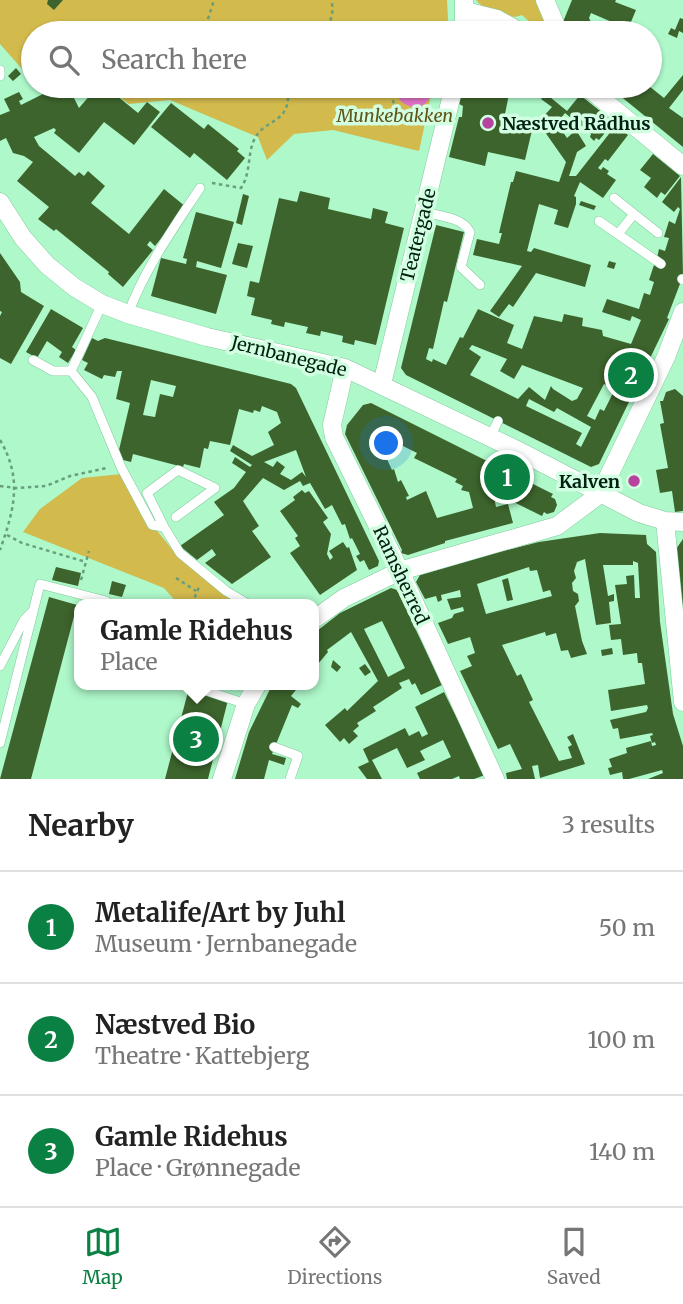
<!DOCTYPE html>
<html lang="en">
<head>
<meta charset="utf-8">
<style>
  :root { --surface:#fff; --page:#f6f6f6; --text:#222; --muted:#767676; --line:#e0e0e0; --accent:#0b8043 }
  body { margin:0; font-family:Merriweather,serif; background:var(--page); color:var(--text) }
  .you { position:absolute; left:387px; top:444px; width:24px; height:24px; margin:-18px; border:5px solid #fff; border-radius:50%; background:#1a73e8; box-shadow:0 0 0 10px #1a73e833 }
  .badge { display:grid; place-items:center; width:46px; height:46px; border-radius:50%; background:var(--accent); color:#fff; font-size:23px; font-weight:700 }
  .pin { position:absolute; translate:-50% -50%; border:4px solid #fff; box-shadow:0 2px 7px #0006 }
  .popup { position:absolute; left:74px; top:599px; width:245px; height:91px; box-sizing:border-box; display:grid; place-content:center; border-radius:14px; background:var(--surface); filter:drop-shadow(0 2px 5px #0005); font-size:23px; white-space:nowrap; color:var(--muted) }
  .popup b { font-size:26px; color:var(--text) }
  .popup::after { content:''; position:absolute; left:50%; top:100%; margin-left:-14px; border:14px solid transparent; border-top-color:var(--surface) }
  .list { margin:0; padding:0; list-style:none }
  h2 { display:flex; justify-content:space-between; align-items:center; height:91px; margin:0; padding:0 28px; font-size:30px }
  h2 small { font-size:23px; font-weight:400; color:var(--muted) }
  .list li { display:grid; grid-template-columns:46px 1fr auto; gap:21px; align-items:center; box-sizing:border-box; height:112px; padding:0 28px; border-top:2px solid var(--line) }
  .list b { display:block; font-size:26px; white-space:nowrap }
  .list p { margin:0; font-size:23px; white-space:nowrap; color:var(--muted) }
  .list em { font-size:23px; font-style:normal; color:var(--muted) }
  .icon { flex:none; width:38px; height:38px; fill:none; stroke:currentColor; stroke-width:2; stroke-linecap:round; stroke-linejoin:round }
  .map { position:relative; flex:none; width:683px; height:779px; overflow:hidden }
  .search { position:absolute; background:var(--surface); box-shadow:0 2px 5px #0004; left:21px; right:21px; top:21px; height:77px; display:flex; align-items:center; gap:18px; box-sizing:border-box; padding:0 24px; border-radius:38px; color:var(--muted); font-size:26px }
  .sheet { height:427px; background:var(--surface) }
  nav { display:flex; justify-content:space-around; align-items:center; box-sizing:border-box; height:98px; border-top:2px solid var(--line); background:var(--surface); font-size:19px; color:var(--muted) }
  nav a { display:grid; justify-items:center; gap:4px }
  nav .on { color:var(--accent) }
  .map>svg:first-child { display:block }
</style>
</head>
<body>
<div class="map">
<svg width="683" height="779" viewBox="0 0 683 779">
  <rect width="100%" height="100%" fill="#aef8ca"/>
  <path fill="#d2ba4d" d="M0,0h447l1,19 -2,14h-413v33l-10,4 -23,-26z
    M476,0h61l16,33h-11l-20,-18c-13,6 -38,-4 -46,-15z
    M105,86h328l-14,65 -86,-21 -39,4 -27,26 -9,-23 -88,-37 -41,4z
    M122,474l24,43 29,36 69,51h-66l-14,-16 -141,-56 17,-23 42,-31z"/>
  <path fill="#e172c7" d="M398,86h32c4,21 -18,28 -31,13z"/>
  <path fill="#3d642c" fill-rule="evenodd" d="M48,0h15l-9,10 -7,-6z
    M572,0h44l-1,2 21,8 -8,19 -37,-16 -2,5 7,15h-28l-5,-11z
    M680,18l3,1v14l-4,-2 -2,7 -9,-4 3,-6 4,2z
    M16,68l5,6 -8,7 -5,-5z
    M683,75v15l-14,18 14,10v29l-75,-61h41l15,12z
    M59,86l10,2 7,-2 5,9 -7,3 5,10 19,-22h7l33,27 9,-11 13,10 -26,33 -30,-23 -25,31 -25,-20 2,-3 -2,-2 -20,9 5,9 36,30 4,-4 5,4 4,-5 17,15 -14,17 38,31 35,-45 22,18 -31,39 -5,-5 -3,4 6,5 -30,37 -15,-13 1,-2 -53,-43 -2,2 -16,-12 11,-12 -32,-26 16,-19 -9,-6 -11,-3 -7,-15 -6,3v-26l10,-4 -6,-12 15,-7 4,7 -4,2 2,4z
    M470,86h32l-1,7 8,1 -5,25 29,7 -8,34 -37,-8 -3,14 -36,-9 10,-40h3l1,-11 -4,-2 4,-17 6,1z
    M545,93l22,18 13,-16 34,27 -15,18 -3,-2 -2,3 -4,-4 1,-3 -26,-21 -8,10 10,15 9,-8 10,16 -9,6 -8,24h7l40,-51 12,10 -20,26 -3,-2 -7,9 3,2 2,-3 6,4 -2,3 9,6 -13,18 -23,-16 -6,14 2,1v7l-8,24 -14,-4 4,-14 -19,-6 -12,47 4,1 3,-4 57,17 -6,22 -49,-14 -23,34 -4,-3 -10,13 -9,-6 32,-45 -49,-11 4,-16 22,5 3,-11h-3l12,-51h2l3,-11 43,11 7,-20 -26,-37 2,-7 10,-11 -11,-8z
    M171,103l33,26 4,-5 31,25 -2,2 8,7 -18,22 -33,-27 -4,5 -39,-31z
    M653,154l27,22 -15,19 -4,-3 -4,6 -13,-11 7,-9 -11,-8z
    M681,177l2,99 -16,42 2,1 -70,145 -8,3 -185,-92 -5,-7 35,-143 28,7 -17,70 -3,-1 -11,48 -4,-1 -3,11 6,3 1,-3 13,6 14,-28 3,1 15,-29 36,16 -7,18 15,6 12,-33 28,6 2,-8 19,4 -1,8 20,4 1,6 28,8 10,-24 -9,-4 -2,5 -28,-9 5,-13 32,10 5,-16 6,2 4,-13 -5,-2 5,-15 6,2 -3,-9 2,-9 6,2 4,-13 -5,-1 5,-16 6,3 5,-15 -2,-2 -4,5 -12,-10zM472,345l35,14 -7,12 14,8 8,-14 61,23 -6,11 -5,2 -19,-12 -2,-3 -6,14 -16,-13 -11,12 -48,-24 11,-18 -12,-8zM604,384l11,5 -11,22 -4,-2 -5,11 -8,-4zM529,399l25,13 3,-4 34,19 -10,20 -5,-3 6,-11 -56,-27z
    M300,191l30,7 -2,11 43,10 2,-11 15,4 -3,11 19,5 -28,117 -21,-5 -1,5 -12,-3 1,-6 -22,-5 -1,5 -14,-3 2,-6 -23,-5 -1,5 -13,-3 1,-4 -21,-5 4,-17 -8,-2 3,-15 9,2 20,-85 18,4z
    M243,194l6,2 -7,29 -6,-2z
    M581,201l15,5 -2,4 -15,-5z
    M196,212l38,10 -13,46 -24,-7 -1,6 31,8 -11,39 -65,-18 10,-38 25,6 1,-5 -4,-1z
    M238,243l15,3 -6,22 -15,-4z
    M0,253l20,29 1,10 23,14 -33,58 -11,-6v-42l2,-4 -2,-1z
    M609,261l7,2 -2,6 -7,-2z
    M51,309l32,19 -11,19 4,3 -8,13 -9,-6 3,-5 -15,-11 -10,17 -11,-6z
    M92,338l6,3 7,-3 186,46 5,4 83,173 -1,5 -9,4 -5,-10 -4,2 -4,-6 4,-2 -8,-16 -2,1 -5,-15 -3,1 -10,-20 -7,4 -15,-26 -7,3 -3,-5 -16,9 -21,-12 -20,23 16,25 -7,5 19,26 -39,27 -27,-21 11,-8 -4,-6 -15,11 -17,-14 44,-31 -10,-13 20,-14 12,-16 -14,-9 3,-6 15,10 2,-2 -22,-14 3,-6 19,11 22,-11 -6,-13 13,-9 -4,-11 -15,-6 -2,6 -6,-2 -1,3 -14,-4 -9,36 -20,-4 -2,8 -4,-1 -4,20 -16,-4 -1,3 -50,-13 -2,8 -8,-2 -4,-10 11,-47 -14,-4 6,-28h-5l-2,6 -11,-2 -2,4 -18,-9 4,-7 -6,-3zM151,380l25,6 -3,11 -13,-3 -5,23 -12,-2zM296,450l10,27 -4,-5 -11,8 -11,-6 5,-7 -8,-6 -4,6 -9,-5z
    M675,389l8,7v115l-8,1 -3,-21 -12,2 -4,-23 12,-2 -8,-44 4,-1 -4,-22h3l3,-9z
    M371,403l182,91 -2,3 4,2 2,6 -3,7 -7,2 -3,-2 -2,4 -49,-24 3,15 12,-3 5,19 -68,18v2l-37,12 -7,-2 1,-3 -57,-116 2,-9 16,-20zM385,437l32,16 -3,5 43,21 -2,3 8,4 -2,4 8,2 4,16 -36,10 -11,-27 -19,9 -1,-3 3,-1 -8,-16 -3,2 -4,-13 -2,1 -6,-13 -2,1 -9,-12z
    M302,490l3,3 4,-2 19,27 -5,4 8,12 -4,20 3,6 3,-3 -4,-6 14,-9 4,6 2,-1 8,23 -37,25 -30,-42 10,-7 -5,-8 3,-2 -18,-25 15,-11 -2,-3z
    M600,533l46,2 1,9 9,8 4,70 13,92 10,32v33h-35l15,-6 -1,-3 -33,9h-6l-1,-7 -12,3 -2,-7 4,-1 -3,-8 18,-6 -1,-5 25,-7 1,5 4,-1 -1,-3 -3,1 -2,-7 3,-1 -1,-2 -32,6 -2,-11 -5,1 -3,-9 36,-8 2,-4 -1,-3 -36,6 -3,-21 37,-6 -3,-21h-4l-1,-10 -14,2 -2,-16 -10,1 -2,-15 12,-1 -6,-39 12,-1 -1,-8 8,-1 1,23h5l-2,-35 -5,-2v4h-30l5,31 6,-2v7l-5,1 2,21 -15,2 -11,-66 -8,3 -3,9 2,7 -4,5 1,8 5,3 1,7 -4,5 7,35 5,13 -16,4 -3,-8 -7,1 -5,-18 -10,3 -1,-4 -43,13 15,31 4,-2 12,26 -4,2 30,59 13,-3 -4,-11 4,-2 -5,-8 6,-3 12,30 -45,14 -2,-13 -6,1 3,13h-28l-1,-6 16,-4 -12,-25 -12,5 -38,-78 12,-5 -5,-10 8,-3 -5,-16 -22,7 -10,-21 14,-5 2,-4 10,-3 -1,-4 -12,3 -4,-11 14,-2 -1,-7 -19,5 1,5 -4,2 -2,-6 -11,3 -9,-17 4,-7 75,-22 44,-11zM529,567l1,4 7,-1 6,22 7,-2 2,6 -66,18 -9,-30z
    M683,539v68h-3l-4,-58z
    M56,567l25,6 -3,13 -26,-6z
    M508,578l5,22 -6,1 -5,-21z
    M112,581l14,4 -4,12 -13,-3z
    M391,588l6,2 45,95 -21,10 -6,-12 -3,2 -3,-6 -10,4 3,5 -29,19 3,4 -19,12 2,3 -6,5 5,5 -9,8 -5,-6 -4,4 -15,-17 20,-17 2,3 31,-30 -27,-49 -24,18 1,2 -15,18v-36l27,-21zM382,621l23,47 -17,9 -24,-48z
    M49,597l28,8 -46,174h-31z
    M612,648l1,6 -11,2 -1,-6z
    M333,660l8,7 -4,5 -6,-5z
    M365,664l6,8 -6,4 -6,-8z
    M272,685h28l-9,11 10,8 -3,4 -6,-3 -20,49 14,4 -2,7 -15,-5 -5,19h-29l14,-47z
    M189,688l39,12 -20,79h-43z
    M444,692l41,83 -11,4h-14l-1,-3 -7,3h-32l-3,-6 34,-16 -8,-17 -23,11 5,9 -18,8 -10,-20 -25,12 10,19h-15l-9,-12 11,-5 -6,-13 42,-21 4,8 10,-5 3,6 6,-3 -13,-27z"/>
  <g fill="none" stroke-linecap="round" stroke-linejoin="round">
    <defs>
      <path id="lane" d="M0,70v6
        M614,198l44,35
        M423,212c16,4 39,5 47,20l-9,35 19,18
        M599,221l62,43
        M618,234l16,-20
        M682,279l1,1
        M128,314c17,-46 45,-85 72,-126
        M33,360l20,11h18
        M71,371l21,26 29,70 31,58 12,2 16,26 46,38 22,13
        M71,371l31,-67
        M490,437l8,-16
        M164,527l-17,-34 31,-23 37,18 -39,29
        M0,666l24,-46 9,-9
        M189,685l57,19
        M0,743l40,-159 66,17 -1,3
        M274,747l24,9 -8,23"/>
      <path id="street" d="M545,0l14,33
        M465,11l32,8 25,14
        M464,33v-31
        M586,86l97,80
        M0,202l23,36 24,27 27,22 28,17 26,10 79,23 138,31 172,82 122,63 26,8 18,1
        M345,368l-13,57 2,12 66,134 95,208
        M382,384l72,-298
        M665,521l18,181
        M313,620l31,-22 56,-27 157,-45 43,-32 66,-137 17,-45
        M222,779l24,-75 11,-19"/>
    </defs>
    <use href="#lane" stroke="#82ca9f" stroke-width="10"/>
    <use href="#street" stroke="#82ca9f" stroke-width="19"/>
    <path stroke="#679f7e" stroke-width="2.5" stroke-dasharray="3.5 3.5" stroke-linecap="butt" d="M209,33l-1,-14 6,-19
      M324,33c6,-9 11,-22 7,-33
      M245,86l15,10 28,-4 17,-6
      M333,86l3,7
      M391,86c0,29 15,30 40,27
      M212,183l29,5c10,-15 6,-32 13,-48 10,-22 36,-15 34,-48
      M0,440c23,39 14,70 0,110
      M0,486l16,2 30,-2 24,-10 37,-8
      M7,535l15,8 64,19
      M176,578l20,13
      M81,580l8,-29
      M192,604l7,-17"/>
    <use href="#lane" stroke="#fff" stroke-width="9"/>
    <use href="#street" stroke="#fff" stroke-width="18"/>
  </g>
  <g fill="#b6449e" stroke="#d2fee2" stroke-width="2.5">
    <circle cx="488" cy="123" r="7"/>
    <circle cx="634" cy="481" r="7"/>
  </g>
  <g text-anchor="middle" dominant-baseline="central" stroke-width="7" stroke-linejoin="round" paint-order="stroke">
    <g font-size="18" font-style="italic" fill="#605316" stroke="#d2fee2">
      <text x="395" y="115">Munkebakken</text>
    </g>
    <g font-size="18" font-weight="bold" fill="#022011" stroke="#d2fee2" text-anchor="start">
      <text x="502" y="123">Næstved Rådhus</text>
      <text x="620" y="481" text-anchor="end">Kalven</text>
    </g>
    <g font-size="18" fill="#022011" stroke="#d2fee2">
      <text transform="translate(418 235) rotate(-76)">Teatergade</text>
      <text transform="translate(289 356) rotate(14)">Jernbanegade</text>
      <text transform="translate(401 575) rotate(65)">Ramsherred</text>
    </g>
  </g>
</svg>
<div class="you"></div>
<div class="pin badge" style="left:507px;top:477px">1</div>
<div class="pin badge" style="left:631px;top:375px">2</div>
<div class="pin badge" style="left:196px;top:739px">3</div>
<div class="popup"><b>Gamle Ridehus</b>Place</div>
<div class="search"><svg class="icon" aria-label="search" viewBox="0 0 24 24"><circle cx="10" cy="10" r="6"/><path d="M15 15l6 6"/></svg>Search here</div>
</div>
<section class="sheet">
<h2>Nearby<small>3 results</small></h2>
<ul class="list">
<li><span class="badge">1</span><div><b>Metalife/Art by Juhl</b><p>Museum · Jernbanegade</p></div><em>50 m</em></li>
<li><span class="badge">2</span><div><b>Næstved Bio</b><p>Theatre · Kattebjerg</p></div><em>100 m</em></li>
<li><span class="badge">3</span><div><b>Gamle Ridehus</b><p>Place · Grønnegade</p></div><em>140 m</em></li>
</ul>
</section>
<nav>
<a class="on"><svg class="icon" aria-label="map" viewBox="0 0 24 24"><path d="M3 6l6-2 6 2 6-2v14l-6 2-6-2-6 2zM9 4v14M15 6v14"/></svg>Map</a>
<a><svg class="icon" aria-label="directions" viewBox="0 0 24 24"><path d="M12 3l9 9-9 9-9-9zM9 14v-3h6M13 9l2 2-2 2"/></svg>Directions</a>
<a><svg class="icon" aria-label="saved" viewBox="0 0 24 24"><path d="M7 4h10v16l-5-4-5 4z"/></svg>Saved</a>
</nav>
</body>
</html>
